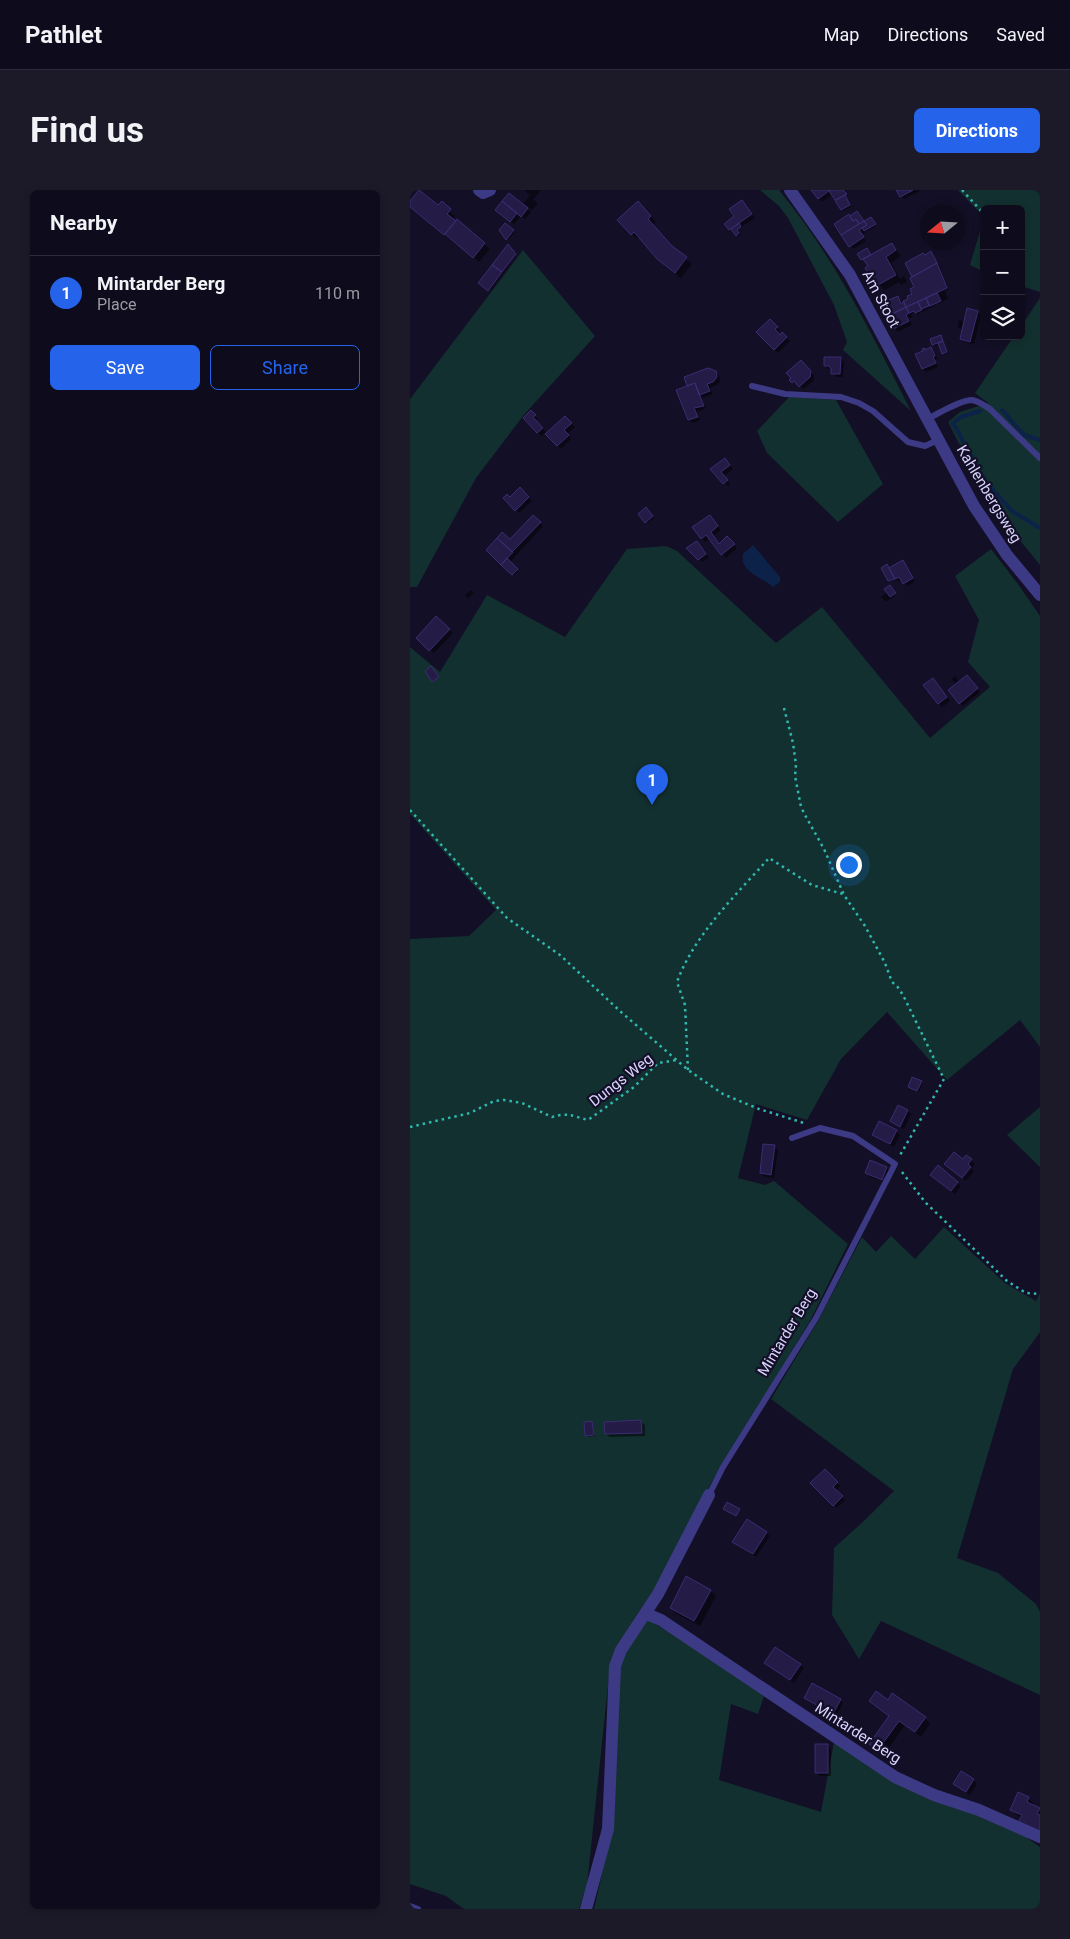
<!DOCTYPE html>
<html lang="en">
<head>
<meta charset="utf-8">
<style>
  :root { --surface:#0e0b1c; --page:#1c1929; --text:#f1f3f6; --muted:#9b9ba3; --line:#2e2b3b; --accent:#2563eb }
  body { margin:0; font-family:Roboto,sans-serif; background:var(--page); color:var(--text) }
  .controls { position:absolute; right:15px; top:15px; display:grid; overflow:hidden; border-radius:8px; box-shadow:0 2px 8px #0003 }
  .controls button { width:45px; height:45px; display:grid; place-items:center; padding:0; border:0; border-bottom:1px solid var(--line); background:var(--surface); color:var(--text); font:25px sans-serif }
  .compass { position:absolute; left:510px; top:15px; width:45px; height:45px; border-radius:50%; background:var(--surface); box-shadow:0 2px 8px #0003; rotate:252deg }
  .you { position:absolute; left:438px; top:674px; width:18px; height:18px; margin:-12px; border:4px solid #fff; border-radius:50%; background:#1a73e8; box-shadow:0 0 0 8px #1a73e833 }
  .badge { display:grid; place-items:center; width:32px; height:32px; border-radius:50%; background:var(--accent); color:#fff; font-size:16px; font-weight:700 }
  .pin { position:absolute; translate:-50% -41px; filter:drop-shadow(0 1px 2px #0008) }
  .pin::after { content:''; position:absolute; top:26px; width:18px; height:15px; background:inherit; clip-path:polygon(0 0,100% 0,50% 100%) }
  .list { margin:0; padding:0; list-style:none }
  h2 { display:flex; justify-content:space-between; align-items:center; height:65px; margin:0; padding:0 20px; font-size:21px }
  h2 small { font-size:16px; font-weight:400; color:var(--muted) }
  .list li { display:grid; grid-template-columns:32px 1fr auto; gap:15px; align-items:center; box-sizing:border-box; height:75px; padding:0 20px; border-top:1px solid var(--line) }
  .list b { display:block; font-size:19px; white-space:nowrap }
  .list p { margin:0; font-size:16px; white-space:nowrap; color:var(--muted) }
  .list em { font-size:16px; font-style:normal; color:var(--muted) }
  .actions { display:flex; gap:10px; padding:15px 20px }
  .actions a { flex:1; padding:11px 0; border:1px solid var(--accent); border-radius:8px; text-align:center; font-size:18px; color:var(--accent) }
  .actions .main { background:var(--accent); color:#fff }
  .icon { flex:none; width:28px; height:28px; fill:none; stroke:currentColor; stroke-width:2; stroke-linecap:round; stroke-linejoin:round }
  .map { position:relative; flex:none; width:630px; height:1719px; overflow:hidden; border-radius:8px }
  header { display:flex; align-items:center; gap:30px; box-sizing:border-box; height:70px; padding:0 25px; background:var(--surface); border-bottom:1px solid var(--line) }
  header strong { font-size:24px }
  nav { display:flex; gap:28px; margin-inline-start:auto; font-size:18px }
  .intro { display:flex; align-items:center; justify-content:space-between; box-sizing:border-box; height:120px; padding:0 30px }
  h1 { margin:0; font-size:35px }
  .button { padding:12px 22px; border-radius:8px; background:var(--accent); color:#fff; font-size:18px; font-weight:700 }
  main { display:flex; gap:30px; padding:0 30px }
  aside { flex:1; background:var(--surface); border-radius:8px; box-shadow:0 2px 8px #0003 }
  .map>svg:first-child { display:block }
</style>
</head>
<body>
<header>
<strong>Pathlet</strong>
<nav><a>Map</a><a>Directions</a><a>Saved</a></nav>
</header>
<div class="intro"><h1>Find us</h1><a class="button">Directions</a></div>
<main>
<aside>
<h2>Nearby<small></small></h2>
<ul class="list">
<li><span class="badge">1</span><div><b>Mintarder Berg</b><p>Place</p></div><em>110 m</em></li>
</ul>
<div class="actions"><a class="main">Save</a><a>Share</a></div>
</aside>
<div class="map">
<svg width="630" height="1719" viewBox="0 0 630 1719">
  <rect width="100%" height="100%" fill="#130f26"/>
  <path fill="#12302f" d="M350,0h19c56,68 92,143 132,221l-68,-61 4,-8 -13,-37 -46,-87 -9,-12z
    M548,0h82v102l-19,-6v-77h-37v63l-14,-7 14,-48z
    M113,60l72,86 -72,80 -47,62 -59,109h-7v-188z
    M630,108v267l-26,-32 -34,-48 -32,-63 12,-10 28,-9 -13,-10 39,-57h7v-10z
    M379,207l47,3 47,84 -45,38 -71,-69 -10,-22z
    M256,356l11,5 99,92 46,-36 108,131 60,-51 -22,-25 11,-42 -24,-44 36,-27 27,35 22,32v431l-20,-27 -73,60 -60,-68 -46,47 -34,61 -51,-16 -18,74 27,7 9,-4 74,63 -37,75 -45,75 -45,71 -80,150 124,78 -7,21 -27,-10 -12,76 102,32 13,-70 186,91 20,14v62h-446l18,-79 8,-168 -9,-4 -24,227 -8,24h-115l-18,-13 -36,-12v-945l59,-3 27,-26 -86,-96v-167l30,25 47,-77 78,42 62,-88z
    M630,917v60l-33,-32z
    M534,1037l61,56 31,18 4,-8v39l-27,37 -56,189 41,15 38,31 4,8v83l-159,-74 -22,38 -27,-44 2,-67 32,-29 28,-28 -123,-92 47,-78 44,-84 14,15 15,-16 24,23z"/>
  <path fill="#0c2248" d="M343,355l27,32v5l-7,5c-11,-10 -34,-15 -30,-33z"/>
  <path fill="#0007" d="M114,0h17l-8,10 5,3 -6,7 -8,-7 6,-8z
    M402,0h30l9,17 -8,4 -11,-16 -10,7z
    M487,0h25l-18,9z
    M332,11l13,17 -14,9 1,1 -5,4 3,3 -2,1 -8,-7z
    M0,13l29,4 2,-3 14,12 -3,4 6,1 32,28 -11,13 -65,-52 -4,-4z
    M228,13l18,19 -3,3 21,24 18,15 -11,14 -17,-13 -24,-28 -3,2 -18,-19z
    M116,18l5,4 -6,7 -4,-3 -7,8 -14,-10z
    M448,24l6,8 8,-2 4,6 -14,8 4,7 -13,8 -17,-25z
    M96,34l9,8 -7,8 -7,-10z
    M482,55l9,11 -10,7 9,16 4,-3 3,6 -6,3 -2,-3 -14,8 -13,-12 -5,-10 3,-1 -5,-7 -3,-1z
    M98,56l8,10 -26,35 -10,-8z
    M521,63l9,14 8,23 -3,1 3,8 -30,15 -2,-2 -5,2 1,3 -3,1 3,7 -14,7 -3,-4 2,-31 6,7 11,-9 11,-39z
    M567,122l4,3 -7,30 -9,-3 -4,-3 2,-9 -5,-3 1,-7 6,2z
    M360,130l10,11 -2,3 2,2 2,-2 8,7 -12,12 -21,-21z
    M532,148l6,15 -4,2 -5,-11 -4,2 -3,-6z
    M514,159l2,2 5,-2 7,10 -3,1 3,7 -12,5 -3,-3z
    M431,168l3,4 -1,15h-7l-4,-4v-4h-4l-3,-3z
    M390,171l14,14v5l-10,9 -13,-9z
    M305,182l4,4 1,5 -3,4 -7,3 3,6 -11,4 4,10 -9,4 3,8 -7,3 -4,-3 -11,-29z
    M121,222l7,7 -2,2 10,11 -5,4 -16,-18z
    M155,228l10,9 -8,7 4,5 -10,10 -14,-15z
    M318,273l5,6 -9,7 6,8 -2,2 -16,-16z
    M111,300l11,11 -13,12 -15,-15 6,1z
    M236,319l8,9 -6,5 -8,-9z
    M123,326l10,10 -33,36 8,9 -4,4 -27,-25 23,-9z
    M303,330l8,10 -8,6 7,9 7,-7 10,10 -11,10 -16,-20 -5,4 -3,-4z
    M287,352l12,16 -7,4 -14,-13z
    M492,372l13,20 -8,4 -5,-6 -3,2 -2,-2 -6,1 -2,-1v-11z
    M480,397l6,8 -10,7 -5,-5 7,-5z
    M61,400l3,3 -6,6 -3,-4z
    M26,428l17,15 -19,20 -16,-15z
    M545,486l5,6 10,-2 10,12 -17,14 -3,-3 -3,-18 -5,-6z
    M526,493l14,18 -8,6 -3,-4z
    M511,892l2,1 -4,9 -8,-4z
    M498,921l3,3 -7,15 -13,-8z
    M486,941l4,4 -6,12 -20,-12z
    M364,957l4,3 -4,28 -9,-1 -4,-4z
    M557,967l8,7 -4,4 3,3 -8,10 -17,-14 15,-6z
    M477,978l3,3 -4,12 -16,-6 -4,-4z
    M525,988l22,5 4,3 -6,8z
    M182,1232l3,14 -7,1 -2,-2z
    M231,1232l4,3v11l-35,1 -4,-3z
    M415,1280l15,16 -4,5 9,9 -8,8 -25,-25z
    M356,1343l4,3 -14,21 -22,-15z
    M300,1401l6,5 -16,30 -23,-12 -6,-6z
    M356,1473l34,2 4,3 -10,15z
    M395,1508l35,2 3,3 -7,13z
    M460,1511l18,1 37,16 5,6 -9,13 -16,-12 -21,30 -13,-12 19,-26z
    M418,1555l3,4v27h-11l-4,-4z
    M563,1590l4,4 -7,11 -15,-11z
    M618,1608l6,6 -1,2 7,4v25l-28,-25z"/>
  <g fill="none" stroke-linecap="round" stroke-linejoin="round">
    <path stroke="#0c2248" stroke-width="4" d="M592,220l22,25 16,5
      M570,221l-19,6 -8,6 33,59 26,29 28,17"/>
  </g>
  <path fill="#241b47" stroke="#3b2d73" d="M9,0l19,15 4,-4 9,8 -4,5 9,7 -12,14 -34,-28v-6z
    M401,0h19l-12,9z
    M420,0h13l4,4 -12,6 -6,-9z
    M486,0h17l-13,7z
    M99,3l19,15 -7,9 -19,-16z
    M435,5l5,10 -9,5 -6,-9z
    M332,10l10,14 -23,16 -5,-6 10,-8 -5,-7z
    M92,11l15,12 -7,9 -15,-12z
    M228,11l13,15 -3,3 24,27 15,11 -12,16 -18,-14 -23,-27 -3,3 -14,-15z
    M447,21l7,10 -5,3 -3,-5 -3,2 -3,-5z
    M439,24l4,7 3,-2 3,5 -18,11 -7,-11z
    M461,27l5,7 -12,7 -2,-3 5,-3 -3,-4z
    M47,29l28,24 -12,15 -28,-24z
    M454,31l3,4 -8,5 5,7 -15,10 -8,-12z
    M95,33l9,7 -8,10 -7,-10z
    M329,33l2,4 -4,3 2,3 -3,3 -5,-7z
    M482,53l4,7 -10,7 10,18 -18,10 -4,-8 -3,1 -6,-10 3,-2 -5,-7z
    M98,54l8,10 -14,18 -10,-7z
    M457,58l4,7 -10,5 -4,-6z
    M521,61l6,12 -25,14 -7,-14 18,-10 2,2z
    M527,73l10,25 -41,19 -3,-6 5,-2 -1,-3 5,-2 -2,-5 4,-2 -4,-9z
    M82,75l10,7 -14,19 -10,-8z
    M527,103l4,8 -11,5 -4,-8z
    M488,106l3,8 3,-2 2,5 -18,9 -6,-13z
    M516,108l3,8 -8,3 -3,-7z
    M508,112l4,8 -7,3 -1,-2 -5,2 -3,-6z
    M496,117l3,6 -3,2 3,6 -16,8 -5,-13z
    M557,118l11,3 -8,31 -10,-3z
    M360,129l8,8 -3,2 5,6 2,-3 5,5 -13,13 -18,-18z
    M531,145l2,6 -11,4 -2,-6z
    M533,151l4,11 -5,2 -4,-11z
    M521,157l4,9 -2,1 3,6 -14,6 -7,-15 8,-3 -1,-2 3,-1v2z
    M414,167h17l-1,17h-9v-5l-2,-3h-5z
    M391,170l10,11 -1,6 -11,10 -5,-6 -2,2 -3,-3 2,-2 -5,-5z
    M298,178l8,3 1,6 -4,5 -6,2 3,7 -11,4 -4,-12 -8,3 -3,-9z
    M285,193l9,23 -10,2 4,9 -10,3 -12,-30z
    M121,220l5,5 -3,2 10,11 -6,5 -14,-15z
    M155,226l7,7 -8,7 5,5 -12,11 -12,-12z
    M315,268l5,7 -9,7 7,8 -5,4 -13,-15z
    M110,297l9,10 -14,14 -12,-13 4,-4 3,3z
    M236,317l7,9 -8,7 -7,-9z
    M123,325l8,7 -29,30 -15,-14 5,-6 8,7z
    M300,325l8,11 -7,6 8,12 8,-8 8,8 -14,11 -15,-20 -5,4 -9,-12z
    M87,348l16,14 -12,13 -15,-15z
    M287,351l9,13 -8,6 -12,-12z
    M97,368l11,11 -6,6 -11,-10z
    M493,370l10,18 -10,6 -4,-7 -4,2 -6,-11z
    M477,374l8,15 -7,2 -7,-13z
    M480,395l6,8 -6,4 -6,-8z
    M26,426l14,13 -21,22 -13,-13z
    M21,476l8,11 -7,5 -7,-11z
    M557,485l11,13 -19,16 -11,-14z
    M523,488l14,19 -9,7 -15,-19z
    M502,887l10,4 -5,10 -9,-4z
    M488,915l10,5 -8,17 -10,-6z
    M469,931l18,9 -7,14 -18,-9z
    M353,954l12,1 -4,30 -11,-2z
    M544,962l9,7 3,-4 6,4 -4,5 3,3 -9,11 -18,-14z
    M460,970l17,7 -5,13 -17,-7z
    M528,975l20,17 -7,9 -21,-16z
    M231,1230l1,13 -37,1 -1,-12z
    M182,1231l2,14 -9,1 -1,-14z
    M415,1279l13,13 -5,5 10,9 -10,10 -23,-23z
    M317,1312l13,7 -4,7 -13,-7z
    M337,1329l20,13 -14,22 -21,-12z
    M276,1386l25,14 -17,31 -24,-13z
    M365,1457l26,17 -11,16 -26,-17z
    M402,1493l29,16 -8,15 -29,-16z
    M466,1501l12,9 4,-7 34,24 -11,15 -16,-11 -21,29 -9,-6 20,-28 -20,-15z
    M405,1554h13v29h-13z
    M551,1581l13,8 -8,13 -13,-8z
    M608,1602l11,5 -2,5 13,6 -3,6 3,1v18l-22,-10 4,-8 -12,-5z"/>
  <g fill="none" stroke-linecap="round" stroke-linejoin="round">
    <path stroke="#2fb8b0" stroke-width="2.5" stroke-dasharray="2.5 4" stroke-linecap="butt" d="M552,0l22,24
      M374,518l9,35 3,22 -1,11 6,31 4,8 19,34 20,46 21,31 20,37 7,19 5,4 6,9 41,84 -45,78
      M0,620l97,108 53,37 61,57 67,58 35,24 36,15 45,14
      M278,880l-3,-65 -8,-23c17,-47 59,-87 92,-124l43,27 31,9
      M0,937l60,-14 24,-12 10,-1 18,3 30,14c17,-5 20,-1 36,3l46,-33 24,-24 19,-3
      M492,982l23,30 82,79 19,12 14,1"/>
    <path stroke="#3d3a85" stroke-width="6" d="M342,196l33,8 56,3 18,6 14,8 35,31 17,4 13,-6
      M517,229c11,-5 33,-19 45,-19 7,1 13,6 18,9l50,49
      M299,1305l14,-28 93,-149 79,-154 -42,-28 -33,-8 -28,10
      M0,1716l8,3"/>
    <path stroke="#3d3a85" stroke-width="12" d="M69,0l4,3 7,-3
      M237,1424l14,6 234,157 39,18 45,15 61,27
      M176,1719l22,-80 7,-163 6,-16 37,-56 51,-99"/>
    <path stroke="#3d3a85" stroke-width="12" d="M380,0l60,85 124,231 33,49 33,40"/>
  </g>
  <g text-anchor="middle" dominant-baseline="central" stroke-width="4.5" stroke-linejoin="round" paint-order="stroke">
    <g font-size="15" fill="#d9d4ff" stroke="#130f26">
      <text transform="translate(471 109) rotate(62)">Am Stoot</text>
      <text transform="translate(579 304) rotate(59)">Kahlenbergsweg</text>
      <text transform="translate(211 890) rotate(-38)">Dungs Weg</text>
      <text transform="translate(377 1142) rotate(-59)">Mintarder Berg</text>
      <text transform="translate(448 1543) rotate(33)">Mintarder Berg</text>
    </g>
  </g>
</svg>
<div class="controls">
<button>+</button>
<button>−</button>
<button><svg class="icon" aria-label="layers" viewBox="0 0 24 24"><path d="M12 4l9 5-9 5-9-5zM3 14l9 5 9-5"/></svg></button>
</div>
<svg class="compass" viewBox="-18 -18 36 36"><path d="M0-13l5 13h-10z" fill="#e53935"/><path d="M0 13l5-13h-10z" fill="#9b9ba3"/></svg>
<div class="you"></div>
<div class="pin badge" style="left:242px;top:615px">1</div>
</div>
</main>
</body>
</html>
